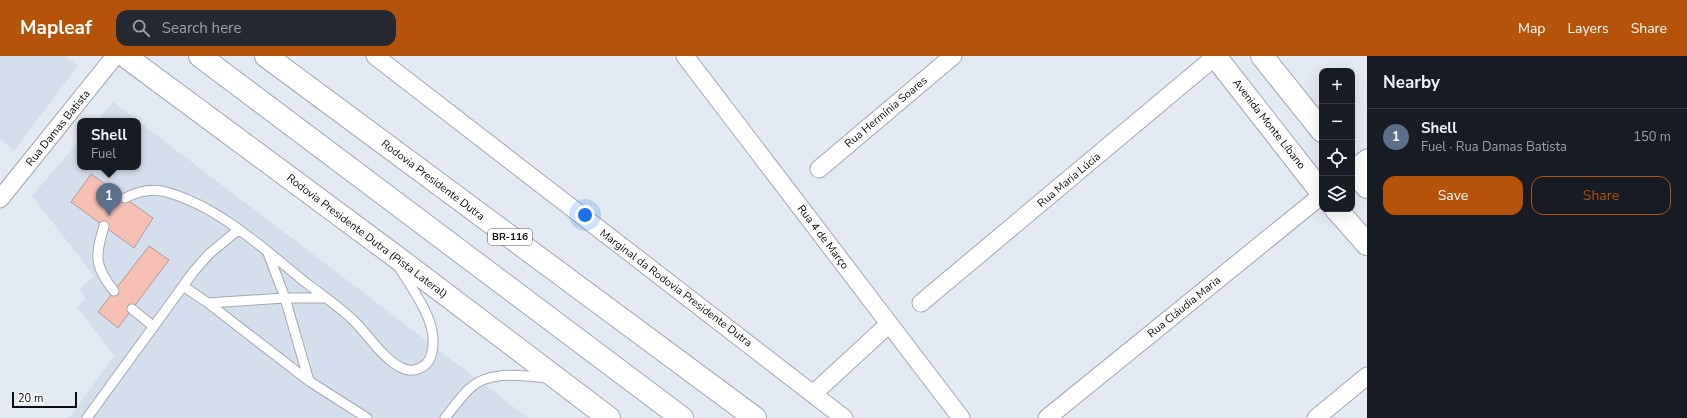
<!DOCTYPE html>
<html lang="en">
<head>
<meta charset="utf-8">
<style>
  :root { --surface:#171b24; --page:#242831; --text:#f1f3f6; --muted:#9ea1a6; --line:#363941; --accent:#b45309 }
  body { margin:0; font-family:"Nunito Sans",sans-serif; background:var(--page); color:var(--text) }
  .controls { position:absolute; right:12px; top:12px; display:grid; overflow:hidden; border-radius:8px; box-shadow:0 4px 16px #0002 }
  .controls button { width:36px; height:36px; display:grid; place-items:center; padding:0; border:0; border-bottom:1px solid var(--line); background:var(--surface); color:var(--text); font:20px sans-serif }
  .scale { position:absolute; left:12px; bottom:10px; width:65px; box-sizing:border-box; padding-left:4px; border:2px solid #0a0c0f; border-top:0; font-size:11px; line-height:14px; white-space:nowrap; color:#0a0c0f; -webkit-text-stroke:3px #fff; paint-order:stroke }
  .you { position:absolute; left:585px; top:159px; width:14px; height:14px; margin:-10px; border:3px solid #fff; border-radius:50%; background:#1a73e8; box-shadow:0 0 0 6px #1a73e833 }
  .badge { display:grid; place-items:center; width:26px; height:26px; border-radius:50%; background:var(--accent); color:#fff; font-size:13px; font-weight:700 }
  .pin { position:absolute; translate:-50% -33px; filter:drop-shadow(0 1px 2px #0008) }
  .pin::after { content:''; position:absolute; top:21px; width:14px; height:12px; background:inherit; clip-path:polygon(0 0,100% 0,50% 100%) }
  .popup { position:absolute; left:77px; top:62px; width:64px; height:52px; box-sizing:border-box; display:grid; place-content:center; border-radius:8px; background:var(--surface); filter:drop-shadow(0 1px 3px #0005); font-size:13px; white-space:nowrap; color:var(--muted) }
  .popup b { font-size:15px; color:var(--text) }
  .popup::after { content:''; position:absolute; left:50%; top:100%; margin-left:-8px; border:8px solid transparent; border-top-color:var(--surface) }
  .list { margin:0; padding:0; list-style:none }
  h2 { display:flex; justify-content:space-between; align-items:center; height:52px; margin:0; padding:0 16px; font-size:17px }
  h2 small { font-size:13px; font-weight:400; color:var(--muted) }
  .list li { display:grid; grid-template-columns:26px 1fr auto; gap:12px; align-items:center; box-sizing:border-box; height:56px; padding:0 16px; border-top:1px solid var(--line) }
  .list b { display:block; font-size:15px; white-space:nowrap }
  .list p { margin:0; font-size:13px; white-space:nowrap; color:var(--muted) }
  .list em { font-size:13px; font-style:normal; color:var(--muted) }
  .actions { display:flex; gap:8px; padding:12px 16px }
  .actions a { flex:1; padding:9px 0; border:1px solid var(--accent); border-radius:12px; text-align:center; font-size:14px; color:var(--accent) }
  .actions .main { background:var(--accent); color:#fff }
  .icon { flex:none; width:22px; height:22px; fill:none; stroke:currentColor; stroke-width:2; stroke-linecap:round; stroke-linejoin:round }
  .map { position:relative; flex:none; width:1367px; height:362px; overflow:hidden }
  header { display:flex; align-items:center; gap:24px; box-sizing:border-box; height:56px; padding:0 20px; background:var(--accent); color:#fff }
  header strong { font-size:19px }
  nav { display:flex; gap:22px; margin-inline-start:auto; font-size:14px }
  .search { width:280px; height:36px; background:var(--page); display:flex; align-items:center; gap:10px; box-sizing:border-box; padding:0 14px; border-radius:12px; color:var(--muted); font-size:15px }
  main { display:flex }
  aside { flex:1; background:var(--surface) }
  .map>svg:first-child { display:block }
</style>
</head>
<body>
<header>
<strong>Mapleaf</strong>
<div class="search"><svg class="icon" aria-label="search" viewBox="0 0 24 24"><circle cx="10" cy="10" r="6"/><path d="M15 15l6 6"/></svg>Search here</div>
<nav><a>Map</a><a>Layers</a><a>Share</a></nav>
</header>
<main>
<div class="map">
<svg width="1367" height="362" viewBox="0 0 1367 362">
  <rect width="100%" height="100%" fill="#e4eaf4"/>
  <path fill="#d4deed" d="M0,0h65l13,10 -64,85 -14,-12z
    M113,46l415,316h-459l45,-62 -37,-49 8,-8 -5,-10 14,-13 -62,-80 48,-56v27h58v-46h-41z"/>
  <path fill="#f5bfb3" stroke="#a99d9b" d="M91,118l62,44 -19,30 -63,-46z
    M149,190l20,14 -51,68 -20,-16z"/>
  <g fill="none" stroke-linecap="round" stroke-linejoin="round">
    <defs>
      <path id="lane" d="M125,142c12,-6 27,-10 41,-6 52,14 98,57 139,90 17,13 35,25 50,40 14,14 29,38 47,46 8,4 17,2 23,-3 4,-3 6,-8 7,-13 7,-30 -19,-61 -33,-85
        M104,170c-9,30 -10,40 10,65
        M268,197l17,45 24,83
        M183,230l25,17 101,78 58,37
        M208,247l77,-5h40
        M132,253l22,18
        M87,362l107,-147 15,-17 29,-24
        M445,362c8,-10 15,-20 24,-29 20,-20 55,-13 80,-11"/>
      <path id="street" d="M375,0l469,362
        M685,0l276,362
        M819,113l134,-113
        M1352,114l15,-12
        M0,143l115,-143
        M921,247l295,-247
        M813,338l76,-70
        M1047,362l275,-223
        M1316,362l51,-42"/>
      <path id="secondary" d="M1215,0l107,137
        M1262,0l60,75
        M1352,112l15,19
        M1336,153l31,35"/>
      <path id="highway" d="M125,0l266,197 218,165
        M200,0l482,362
        M266,0l489,362"/>
    </defs>
    <use href="#lane" stroke="#a3a9b2" stroke-width="11"/>
    <use href="#street" stroke="#a3a9b2" stroke-width="19"/>
    <use href="#secondary" stroke="#a3a9b2" stroke-width="24"/>
    <use href="#highway" stroke="#a3a9b2" stroke-width="24"/>
    <use href="#lane" stroke="#fff" stroke-width="9"/>
    <use href="#street" stroke="#fff" stroke-width="17"/>
    <use href="#secondary" stroke="#fff" stroke-width="22"/>
    <use href="#highway" stroke="#fff" stroke-width="22"/>
  </g>
  <g text-anchor="middle" dominant-baseline="central" stroke-width="3" stroke-linejoin="round" paint-order="stroke">
    <rect fill="#fff" stroke="#545557" stroke-width="1" x="488" y="173" width="44" height="16" rx="3"/>
    <g font-size="10" font-weight="bold" fill="#0a0c0f">
      <text x="510" y="181">BR-116</text>
    </g>
    <g font-size="11" fill="#0a0c0f" stroke="#fff">
      <text transform="translate(886 56) rotate(-40)">Rua Hermínia Soares</text>
      <text transform="translate(1269 68) rotate(52)">Avenida Monte Líbano</text>
      <text transform="translate(58 72) rotate(-51)">Rua Damas Batista</text>
      <text transform="translate(433 124) rotate(37)">Rodovia Presidente Dutra</text>
      <text transform="translate(1069 124) rotate(-40)">Rua Maria Lúcia</text>
      <text transform="translate(367 180) rotate(37)">Rodovia Presidente Dutra (Pista Lateral)</text>
      <text transform="translate(823 181) rotate(53)">Rua 4 de Março</text>
      <text transform="translate(676 232) rotate(37)">Marginal da Rodovia Presidente Dutra</text>
      <text transform="translate(1184 251) rotate(-39)">Rua Cláudia Maria</text>
    </g>
  </g>
</svg>
<div class="controls">
<button>+</button>
<button>−</button>
<button><svg class="icon" aria-label="locate" viewBox="0 0 24 24"><circle cx="12" cy="12" r="6"/><path d="M12 2v4M12 18v4M2 12h4M18 12h4"/></svg></button>
<button><svg class="icon" aria-label="layers" viewBox="0 0 24 24"><path d="M12 4l9 5-9 5-9-5zM3 14l9 5 9-5"/></svg></button>
</div>
<div class="scale">20 m</div>
<div class="you"></div>
<div class="pin badge" style="left:109px;top:160px;background:#5c6f8a">1</div>
<div class="popup"><b>Shell</b>Fuel</div>
</div>
<aside>
<h2>Nearby<small></small></h2>
<ul class="list">
<li><span class="badge" style="background:#5c6f8a">1</span><div><b>Shell</b><p>Fuel · Rua Damas Batista</p></div><em>150 m</em></li>
</ul>
<div class="actions"><a class="main">Save</a><a>Share</a></div>
</aside>
</main>
</body>
</html>
